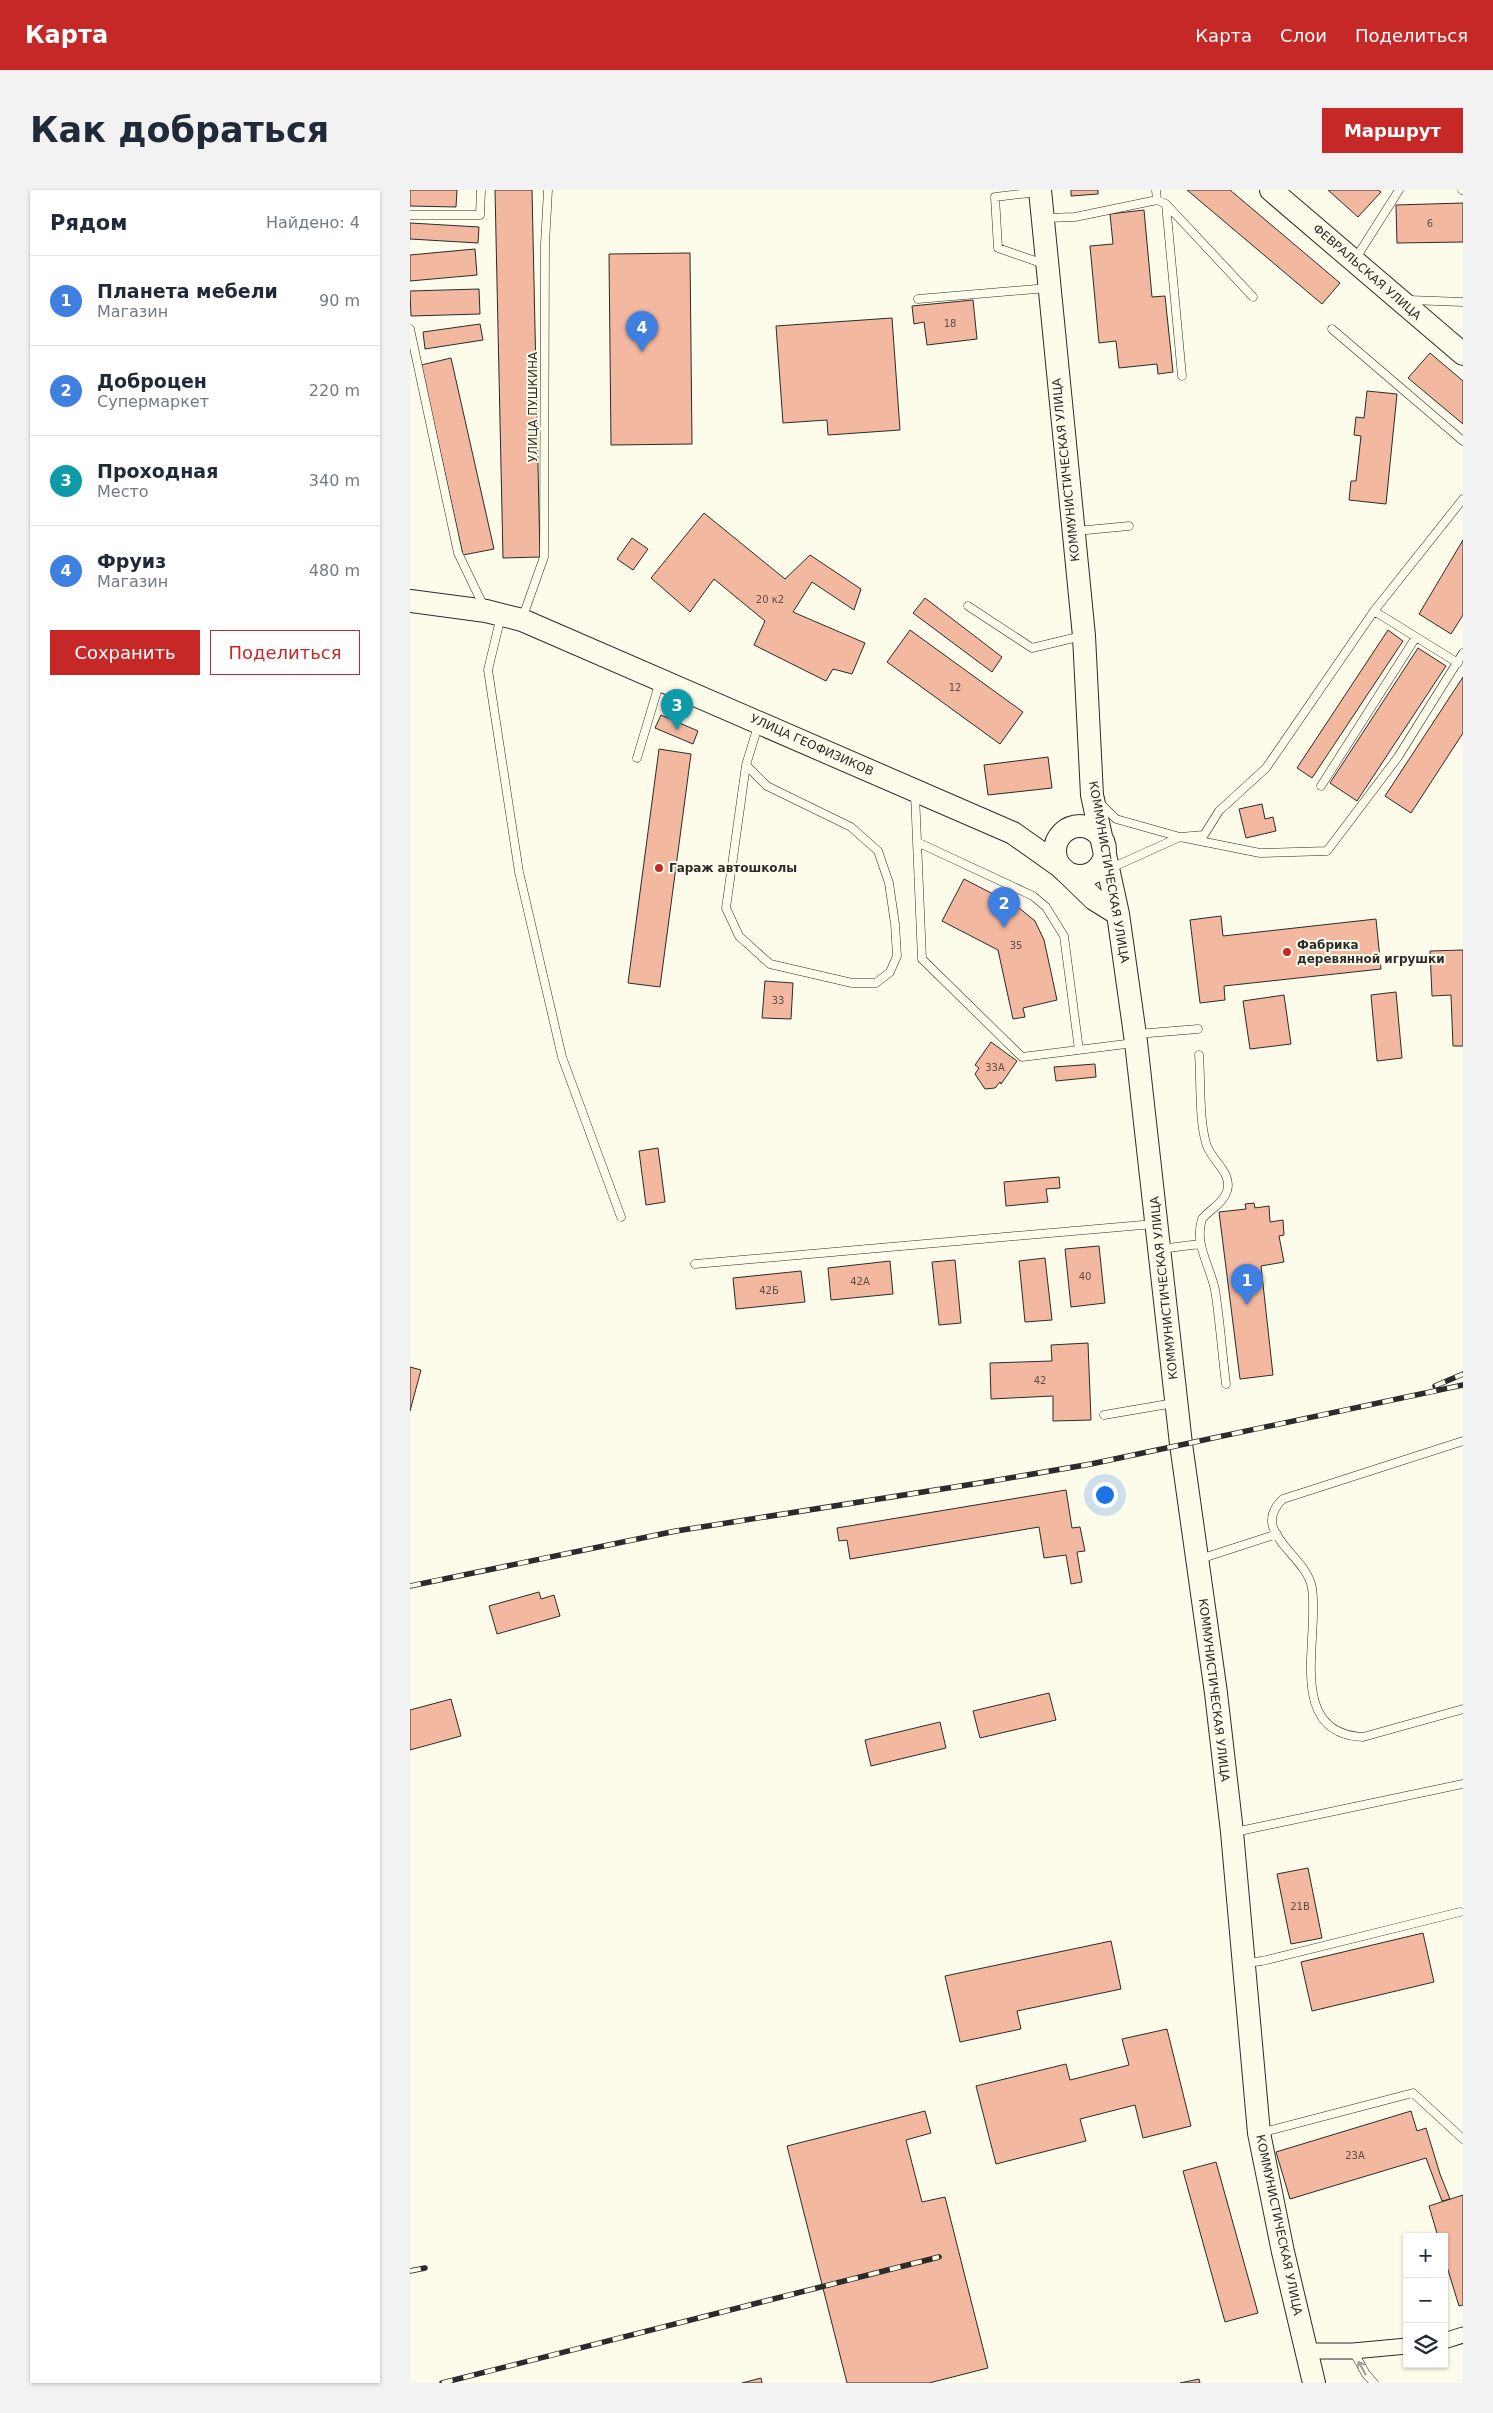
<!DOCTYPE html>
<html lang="ru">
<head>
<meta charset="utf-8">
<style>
  :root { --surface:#fff; --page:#f2f2f3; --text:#1f2937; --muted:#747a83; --line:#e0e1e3; --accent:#c62828 }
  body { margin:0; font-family:"DejaVu Sans",sans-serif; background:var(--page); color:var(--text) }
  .controls { position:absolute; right:15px; bottom:15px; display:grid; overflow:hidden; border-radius:0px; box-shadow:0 1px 4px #0004 }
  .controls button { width:45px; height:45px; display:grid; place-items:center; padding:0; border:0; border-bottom:1px solid var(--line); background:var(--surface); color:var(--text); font:25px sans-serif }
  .you { position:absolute; left:694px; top:1304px; width:18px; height:18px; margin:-12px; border:4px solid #fff; border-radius:50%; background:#1a73e8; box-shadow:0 0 0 8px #1a73e833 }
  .badge { display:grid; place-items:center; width:32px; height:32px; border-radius:50%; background:var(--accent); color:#fff; font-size:16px; font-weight:700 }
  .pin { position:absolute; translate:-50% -41px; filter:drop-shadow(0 1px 2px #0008) }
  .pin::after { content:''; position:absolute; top:26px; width:18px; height:15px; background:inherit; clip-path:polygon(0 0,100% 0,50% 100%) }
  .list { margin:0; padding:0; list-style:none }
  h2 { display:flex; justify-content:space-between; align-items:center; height:65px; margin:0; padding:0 20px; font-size:21px }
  h2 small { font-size:16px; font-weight:400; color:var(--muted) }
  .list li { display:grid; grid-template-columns:32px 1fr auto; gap:15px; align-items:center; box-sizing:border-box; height:90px; padding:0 20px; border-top:1px solid var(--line) }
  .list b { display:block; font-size:19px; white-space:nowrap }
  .list p { margin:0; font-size:16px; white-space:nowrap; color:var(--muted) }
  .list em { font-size:16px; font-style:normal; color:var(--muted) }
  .actions { display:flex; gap:10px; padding:15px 20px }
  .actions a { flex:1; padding:11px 0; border:1px solid var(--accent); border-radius:0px; text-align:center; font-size:18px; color:var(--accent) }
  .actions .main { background:var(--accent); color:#fff }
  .icon { flex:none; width:28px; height:28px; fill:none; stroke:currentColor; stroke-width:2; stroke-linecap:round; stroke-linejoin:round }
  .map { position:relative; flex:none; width:1053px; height:2193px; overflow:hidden; border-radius:0px }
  header { display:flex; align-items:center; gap:30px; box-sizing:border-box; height:70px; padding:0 25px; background:var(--accent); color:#fff }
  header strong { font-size:24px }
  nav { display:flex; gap:28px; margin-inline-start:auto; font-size:18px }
  .intro { display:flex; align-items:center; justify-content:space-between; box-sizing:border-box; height:120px; padding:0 30px }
  h1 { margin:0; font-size:35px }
  .button { padding:12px 22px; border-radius:0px; background:var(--accent); color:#fff; font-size:18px; font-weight:700 }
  main { display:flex; gap:30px; padding:0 30px }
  aside { flex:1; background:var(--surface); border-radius:0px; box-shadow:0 1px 4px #0004 }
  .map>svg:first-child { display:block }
</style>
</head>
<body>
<header>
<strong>Карта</strong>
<nav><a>Карта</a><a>Слои</a><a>Поделиться</a></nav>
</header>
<div class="intro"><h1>Как добраться</h1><a class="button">Маршрут</a></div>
<main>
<aside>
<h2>Рядом<small>Найдено: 4</small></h2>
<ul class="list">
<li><span class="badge" style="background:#3f7fe0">1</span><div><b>Планета мебели</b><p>Магазин</p></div><em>90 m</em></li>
<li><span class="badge" style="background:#3f7fe0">2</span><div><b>Доброцен</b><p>Супермаркет</p></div><em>220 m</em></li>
<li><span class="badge" style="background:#0f9aa8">3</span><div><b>Проходная</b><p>Место</p></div><em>340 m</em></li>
<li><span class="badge" style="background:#3f7fe0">4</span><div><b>Фруиз</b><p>Магазин</p></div><em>480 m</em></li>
</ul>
<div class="actions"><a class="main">Сохранить</a><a>Поделиться</a></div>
</aside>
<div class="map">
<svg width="1053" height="2193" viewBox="0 0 1053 2193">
  <rect width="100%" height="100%" fill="#fdfbea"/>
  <path fill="#f2b8a0" stroke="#2b2b2b" d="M0,0h47l-1,17 -46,-1z
    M85,0h37l8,367 -37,1z
    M661,0h27v4l-27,2z
    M777,0h43l110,93 -18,21z
    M918,0h50l3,2 -23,25z
    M1053,13v39l-66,1 -1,-38z
    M734,20l8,87 13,-1 8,76 -15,2 -1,-10 -38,4 -3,-27 -17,2 -9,-97 23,-2 -3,-30z
    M0,33l69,4 -1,16 -68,-4z
    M65,59l2,26 -67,6v-26z
    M280,63l2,191 -81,1 -2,-191z
    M69,99l1,25 -69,2 -1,-25z
    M563,110l4,39 -50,6 -3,-23 -10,2 -2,-18z
    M482,128l8,112 -72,5 -1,-15 -44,3 -7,-97z
    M70,134l3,16 -58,9 -2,-17z
    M1020,163l33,28v43l-55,-46z
    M41,168l43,191 -31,6 -42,-190z
    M957,201l30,3 -11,110 -37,-4 2,-19h5l5,-45 -7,-1 2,-18 8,1z
    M294,323l81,66 25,-24 51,34 -7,21 -42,-28 -19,30 72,31 -13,31 -19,-5 -7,12 -72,-36 11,-24 -51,-42 -24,33 -39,-34z
    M222,348l16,11 -15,21 -16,-11z
    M1053,350v75l-12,19 -32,-20z
    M515,408l77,59 -10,15 -79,-59z
    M500,440l113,82 -23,32 -113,-82z
    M978,440l15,11 -91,137 -15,-10z
    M1008,458l28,18 -89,135 -27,-18z
    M1053,487v56l-52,80 -26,-17z
    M251,525l37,16 -5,13 -38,-16z
    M249,559l32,5 -31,233 -32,-4z
    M638,567l4,31 -64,7 -4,-30z
    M852,614l3,15 8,-2 3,14 -30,7 -7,-29z
    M554,689l54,28 17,14 9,19 13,60 -34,8 2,9 -12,2 -15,-69 -56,-29z
    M811,726l2,20 153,-17 5,50 -157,17 1,14 -25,3 -10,-83z
    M1053,760v96h-10l-2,-51 -19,1 -2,-45z
    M355,791l28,2 -2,36 -29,-1z
    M986,802l6,66 -25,3 -6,-66z
    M874,805l7,49 -41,5 -7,-48z
    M581,852l26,19 -16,23 -1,-2 -5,6 -10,1 -10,-15 4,-6 -4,-3z
    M685,874l1,13 -40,4 -2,-14z
    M248,958l7,54 -19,3 -7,-54z
    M649,987l1,11 -14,1 2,13 -42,4 -2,-24z
    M844,1013l1,5 14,-2 1,16 13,-2 1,15 -5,1 5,26 -23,4 12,109 -33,4 -21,-167 27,-3 -1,-5z
    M689,1056l6,57 -34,4 -6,-58z
    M635,1068l7,62 -27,2 -6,-61z
    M545,1070l6,63 -22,2 -7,-63z
    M480,1071l3,33 -62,6 -3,-32z
    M391,1081l4,31 -69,7 -3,-31z
    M678,1153l3,77 -38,1v-25l-62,3 -1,-36 62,-2 -1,-16z
    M0,1177l11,3 -11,41z
    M656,1300l6,38 8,-1 5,24 -8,1 5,30 -11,2 -5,-29 -22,3 -5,-31 -189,32 -3,-19 -8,1 -2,-13z
    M129,1402l2,7 13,-4 6,21 -63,18 -8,-28z
    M639,1503l7,27 -76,18 -7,-27z
    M41,1509l10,37 -51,14v-40z
    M530,1532l6,26 -75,18 -6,-26z
    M898,1678l14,70 -31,6 -14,-70z
    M1013,1743l11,49 -122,29 -11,-49z
    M701,1751l10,48 -104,22 4,18 -61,13 -15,-66z
    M757,1839l24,97 -48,12 -8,-33 -55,14 6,22 -90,23 -20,-78 90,-22 4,16 59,-15 -7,-26z
    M515,1921l6,22 -25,7 16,62 23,-5 43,171 -59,15h-82l-60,-237z
    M1001,1921l6,20 9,-3 14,46 10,25 -8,2 -16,-43 -136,41 -14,-47z
    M806,1972l42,151 -33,9 -42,-151z
    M1053,2005v110l-4,1 -15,-49v-20h-6l-9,-31z
    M351,2188l1,5h-20z
    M789,2189l1,4h-20z"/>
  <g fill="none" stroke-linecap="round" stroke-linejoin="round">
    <defs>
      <path id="lane" d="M1052,0h1
        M628,2l-43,5 3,51 46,16
        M747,10l9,4 16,172
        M756,14l87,93
        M0,25h70l1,-25
        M635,28l30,-1 82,-17 -1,-10
        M946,68l43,-68
        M508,109l130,-11
        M999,110l54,2
        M0,139l48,224 26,54
        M922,139l131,112
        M666,341l53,-5
        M558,416l64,42 50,-12
        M964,421l84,52
        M91,426l-13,54 31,202 43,185 59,160
        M112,429l22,-62 1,-313 3,-54
        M227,568l23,-77
        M336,575l21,21 84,41 27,24 11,32 6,41 2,32 -7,16 -14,11h-24l-82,-19 -31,-28 -13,-28 20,-143 12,-39
        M911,596l95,-149
        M505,604l7,165 100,98 112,-14
        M690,613l16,16 64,18 80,16 67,-2 71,-94 65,-104
        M507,652l116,54 13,11 18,29 15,114
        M701,678l69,-31 24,-2 15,-24 47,-43 108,-157 89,-112
        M727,844l61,-5
        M789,865c2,26 0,65 7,88 4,17 27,29 21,48 -4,13 -17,18 -25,28 -8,26 8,46 13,71 5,31 7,63 11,94
        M750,1059l40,-5
        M285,1074l459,-40
        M694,1225l70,-12
        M1053,1251l-180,58c-35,33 24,56 29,89 8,49 -27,146 51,149l100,-28
        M790,1369l77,-25
        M825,1642l228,-48
        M836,1773l16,-2 198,-49
        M850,1943l153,-40 50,46
        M943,2161l13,23 8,9"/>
      <path id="street" d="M1034,2151l19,-6
        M897,2161h46l54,-5"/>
      <path id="secondary" d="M630,0l44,446 8,159 26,119 18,128 45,402 35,249 16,139 27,301 24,119 31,131
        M861,0l192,164
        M0,411l76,10 36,9 491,213 48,34 33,32 24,15
        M645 661a25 25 0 1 1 50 0a25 25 0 1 1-50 0Z"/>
    </defs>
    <use href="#lane" stroke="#2b2b2b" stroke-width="9"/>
    <use href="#street" stroke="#2b2b2b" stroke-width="17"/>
    <use href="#secondary" stroke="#2b2b2b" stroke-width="24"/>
    <use href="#lane" stroke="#fdfbea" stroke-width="8"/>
    <use href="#street" stroke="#fdfbea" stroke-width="15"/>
    <use href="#secondary" stroke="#fdfbea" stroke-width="22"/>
    <defs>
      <path id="rail" d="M1025,1196l28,-12
        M0,1396l266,-55 310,-49 105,-18 372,-79
        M0,2081l15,-3
        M32,2193l497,-126"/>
    </defs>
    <use href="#rail" stroke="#2b2b2b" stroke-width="5.5"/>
    <use href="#rail" stroke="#fdfbea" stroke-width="4" stroke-dasharray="11" stroke-linecap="butt"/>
  </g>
  <defs><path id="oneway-shaft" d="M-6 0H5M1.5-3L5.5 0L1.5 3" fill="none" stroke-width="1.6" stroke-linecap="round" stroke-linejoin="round" transform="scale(1.25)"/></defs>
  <use stroke="#9e9d94" href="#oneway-shaft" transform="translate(952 2178) rotate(-119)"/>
  <g fill="#c62828" stroke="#fdfbea" stroke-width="2">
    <circle cx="249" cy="678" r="5"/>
    <circle cx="877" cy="762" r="5"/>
  </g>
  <g text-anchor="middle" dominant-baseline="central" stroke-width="4" stroke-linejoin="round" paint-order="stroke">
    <g font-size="10" fill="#5d4e48">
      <text x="1020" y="33">6</text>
      <text x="540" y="133">18</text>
      <text x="360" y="409">20 к2</text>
      <text x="545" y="497">12</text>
      <text x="606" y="755">35</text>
      <text x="368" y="810">33</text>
      <text x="585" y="877">33А</text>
      <text x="675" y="1086">40</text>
      <text x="450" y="1091">42А</text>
      <text x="359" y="1100">42Б</text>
      <text x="630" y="1190">42</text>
      <text x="890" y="1716">21В</text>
      <text x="945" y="1965">23А</text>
    </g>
    <g font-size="12" fill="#2b2b2b" stroke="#fdfbea">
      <text transform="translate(957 82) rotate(41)">ФЕВРАЛЬСКАЯ УЛИЦА</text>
      <text transform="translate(123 217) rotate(-90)">УЛИЦА ПУШКИНА</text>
      <text transform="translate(656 280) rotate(-96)">КОММУНИСТИЧЕСКАЯ УЛИЦА</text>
      <text transform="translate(402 555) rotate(24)">УЛИЦА ГЕОФИЗИКОВ</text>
      <text transform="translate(699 682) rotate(80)">КОММУНИСТИЧЕСКАЯ УЛИЦА</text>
      <text transform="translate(754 1098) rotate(-96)">КОММУНИСТИЧЕСКАЯ УЛИЦА</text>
      <text transform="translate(804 1500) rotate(83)">КОММУНИСТИЧЕСКАЯ УЛИЦА</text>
      <text transform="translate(869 2035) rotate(78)">КОММУНИСТИЧЕСКАЯ УЛИЦА</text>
    </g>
    <g font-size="12" font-weight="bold" fill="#2b2b2b" stroke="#fdfbea" text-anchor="start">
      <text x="259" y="678">Гараж автошколы</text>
      <text x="887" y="755">Фабрика<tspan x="887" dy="14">деревянной игрушки</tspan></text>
    </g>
  </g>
</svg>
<div class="controls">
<button>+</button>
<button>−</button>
<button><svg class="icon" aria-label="layers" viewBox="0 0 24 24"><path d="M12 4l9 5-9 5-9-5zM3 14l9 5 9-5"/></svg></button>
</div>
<div class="you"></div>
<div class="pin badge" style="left:837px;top:1115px;background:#3f7fe0">1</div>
<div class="pin badge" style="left:594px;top:738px;background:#3f7fe0">2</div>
<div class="pin badge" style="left:267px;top:540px;background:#0f9aa8">3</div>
<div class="pin badge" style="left:232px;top:162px;background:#3f7fe0">4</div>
</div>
</main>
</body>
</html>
